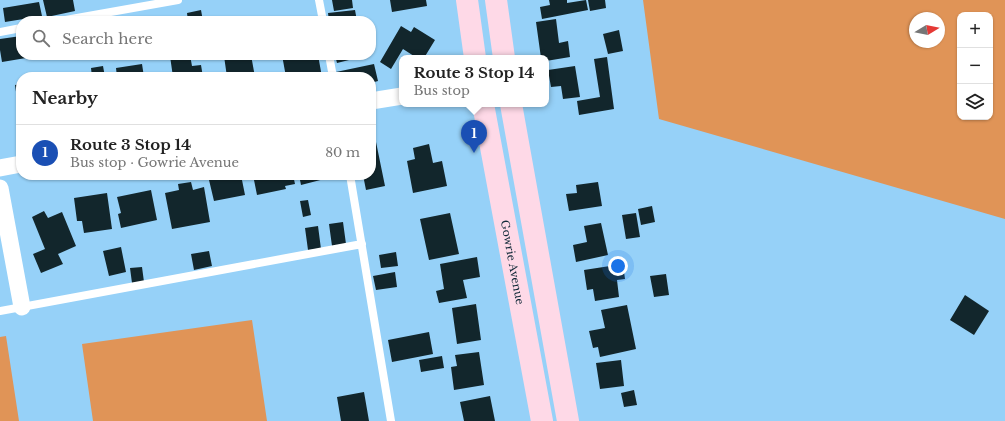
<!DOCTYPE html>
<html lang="en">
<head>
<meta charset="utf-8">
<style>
  :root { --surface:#fff; --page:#f2f2f2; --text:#222; --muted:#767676; --line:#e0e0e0; --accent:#8c4e12 }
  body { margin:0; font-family:"Libre Baskerville",serif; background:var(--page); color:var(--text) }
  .controls { position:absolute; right:12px; top:12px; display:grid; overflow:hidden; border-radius:8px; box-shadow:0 1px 3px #0004 }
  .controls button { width:36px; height:36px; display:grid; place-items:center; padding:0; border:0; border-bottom:1px solid var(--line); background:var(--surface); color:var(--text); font:20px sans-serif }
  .compass { position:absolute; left:909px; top:12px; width:36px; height:36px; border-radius:50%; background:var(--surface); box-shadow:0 1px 3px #0004; rotate:80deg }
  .you { position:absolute; left:618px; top:266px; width:14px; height:14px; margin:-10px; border:3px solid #fff; border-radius:50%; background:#1a73e8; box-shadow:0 0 0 6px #1a73e833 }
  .badge { display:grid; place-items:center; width:26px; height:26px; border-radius:50%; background:var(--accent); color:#fff; font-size:13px; font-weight:700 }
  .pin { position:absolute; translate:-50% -33px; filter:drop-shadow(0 1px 2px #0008) }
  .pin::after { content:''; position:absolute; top:21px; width:14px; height:12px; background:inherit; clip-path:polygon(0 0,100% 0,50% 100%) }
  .popup { position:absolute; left:399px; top:55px; width:150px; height:52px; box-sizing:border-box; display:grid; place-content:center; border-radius:8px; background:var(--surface); filter:drop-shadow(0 1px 3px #0005); font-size:13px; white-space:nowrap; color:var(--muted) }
  .popup b { font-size:15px; color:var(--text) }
  .popup::after { content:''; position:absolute; left:50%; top:100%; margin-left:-8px; border:8px solid transparent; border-top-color:var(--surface) }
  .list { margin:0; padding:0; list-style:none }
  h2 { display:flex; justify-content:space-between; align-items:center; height:52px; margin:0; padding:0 16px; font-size:17px }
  h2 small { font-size:13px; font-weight:400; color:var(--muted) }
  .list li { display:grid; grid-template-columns:26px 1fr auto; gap:12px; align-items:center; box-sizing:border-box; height:56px; padding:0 16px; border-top:1px solid var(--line) }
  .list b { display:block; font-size:15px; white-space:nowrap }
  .list p { margin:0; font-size:13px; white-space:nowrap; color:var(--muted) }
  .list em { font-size:13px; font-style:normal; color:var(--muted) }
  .icon { flex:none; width:22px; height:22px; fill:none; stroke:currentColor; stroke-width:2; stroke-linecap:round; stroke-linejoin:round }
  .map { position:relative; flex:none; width:1005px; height:421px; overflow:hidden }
  .search { position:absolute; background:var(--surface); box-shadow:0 1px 3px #0004; left:16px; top:16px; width:360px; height:44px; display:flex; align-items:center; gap:10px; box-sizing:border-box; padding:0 14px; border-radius:16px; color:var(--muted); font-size:15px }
  .panel { position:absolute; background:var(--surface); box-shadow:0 1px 3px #0004; left:16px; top:72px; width:360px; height:108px; border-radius:16px }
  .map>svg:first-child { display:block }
</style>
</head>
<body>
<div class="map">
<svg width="1005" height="421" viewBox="0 0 1005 421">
  <rect width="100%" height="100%" fill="#96d1f8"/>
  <path fill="#e09457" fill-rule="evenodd" d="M643,0h362v219l-346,-100zM960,15h30v102h-30zM915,18h24v24h-24z
    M252,320l15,101h-174l-11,-77z
    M6,336l13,85h-19v-84z"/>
  <path fill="#12262c" d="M43,0h30l2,11 -28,6z
    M332,0h20l1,8 -19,3z
    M390,0h36l1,6 -35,6z
    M549,0h18v3l19,-3 2,10 -46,9 -2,-12 10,-2z
    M588,0h17l1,8 -16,3z
    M39,2l3,14 -37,6 -2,-14z
    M201,10l2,11h-15l-1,-8z
    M355,10l2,11h-28l-1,-8z
    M556,19l3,24 9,-2 2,16 -24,4v-3h-5l-5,-36z
    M401,26l10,6 3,-5 21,13 -11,18h-7l-14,-9 -12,20 -11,-7z
    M619,30l4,21 -15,3 -5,-20z
    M21,36v19h11v2l-30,5 -2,-12v-11z
    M179,55h11l2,11 9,-1 2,12h-30l-3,-21z
    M232,55h19l4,22h-28l-3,-21z
    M282,55h36l4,22h-36z
    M335,55h17l1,4 -16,4z
    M607,57l7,52 -35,6 -2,-14 23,-4 -6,-38z
    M142,64l2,13h-27l-1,-9z
    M374,64l4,17 -7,2v-6h-34l-1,-5z
    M103,66l2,11h-13l-1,-9z
    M575,66l5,31 -17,2 -2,-13 -10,1 -3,-17z
    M21,84v35h-1l-5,-34z
    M376,142l9,44 -19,4 -3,-15h8v-32z
    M429,144l4,19 9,-2 5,25 -34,7 -6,-32 8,-2 -2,-11z
    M234,175h7l4,20 -31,6 -5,-21z
    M253,175h40l2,9 -10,2 1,3 -29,6z
    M299,175h33v2l-31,8z
    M191,182l2,8 11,-3 6,35 -38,7 -7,-36 14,-3 -1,-6z
    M598,182l4,24 -33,5 -3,-17 11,-1 -1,-8z
    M151,190l6,30 -36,8 -3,-14 3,-1 -4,-16z
    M107,193l5,36 -28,4 -2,-12h-5l-3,-23z
    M308,200l3,15 -8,2 -3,-16z
    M652,206l3,16 -14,3 -3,-16z
    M44,211l4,7 14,-6 14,34 -18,8 5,10 -22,9 -8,-19 12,-5 -13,-32z
    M450,213l9,41 -30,6 -9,-41z
    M636,213l4,24 -14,2 -4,-24z
    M343,222l3,22 -14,2 -3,-22z
    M601,223l7,32 -32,7 -3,-17 14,-3 -3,-16z
    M318,226l3,23 -13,1 -3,-22z
    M121,247l5,25 -17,4 -6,-25z
    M209,251l3,15 -18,4 -3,-16z
    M396,252l2,14 -17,2 -2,-13z
    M477,257l3,20 -17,3 4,18 -28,5 -3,-12 8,-2 -4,-25z
    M623,264l2,15 -8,1 2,17 -24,4 -2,-12 -6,1 -3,-20z
    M142,267l2,15 -12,1 -2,-15z
    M395,272l2,15 -21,3 -3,-14z
    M666,274l3,21 -15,2 -4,-21z
    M965,295l24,16 -15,24 -24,-15z
    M476,304l5,36 -24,4 -5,-36z
    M627,305l9,44 -36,8 -2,-10 -5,1 -4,-17 16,-3 -4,-18z
    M429,332l4,22 -41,8 -4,-22z
    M479,352l5,33 -30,5 -3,-23 6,-1 -2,-11z
    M442,356l2,12 -23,4 -2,-12z
    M621,360l3,26 -24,3 -4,-26z
    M634,390l3,15 -13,2 -3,-14z
    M364,392l5,29h-28l-4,-24z
    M490,396l5,25h-31l-4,-19z"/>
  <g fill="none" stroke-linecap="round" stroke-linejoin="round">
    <path stroke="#fff" stroke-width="8" d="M319,0l4,21
      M60,21l118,-21
      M0,32l21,-4
      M329,55l4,22
      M350,175l41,246
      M0,311l362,-67"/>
    <path stroke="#fff" stroke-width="17" d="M371,101l31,-5
      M0,168l21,-4
      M0,188l22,119"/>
    <g stroke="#fed9e7" stroke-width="22">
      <path d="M467,0l8,58"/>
      <path d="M496,0l8,58"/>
      <path id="s1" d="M483,104l59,317"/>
      <path d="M511,104l57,317"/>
    </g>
  </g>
  <g text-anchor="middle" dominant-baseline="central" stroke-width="4" stroke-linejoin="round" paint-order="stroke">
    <g font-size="11" fill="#112938" stroke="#d6edfd">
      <text stroke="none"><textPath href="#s1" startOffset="161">Gowrie Avenue</textPath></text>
    </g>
  </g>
</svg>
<div class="controls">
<button>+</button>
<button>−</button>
<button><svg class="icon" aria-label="layers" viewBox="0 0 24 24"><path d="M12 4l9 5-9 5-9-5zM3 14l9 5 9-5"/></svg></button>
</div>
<svg class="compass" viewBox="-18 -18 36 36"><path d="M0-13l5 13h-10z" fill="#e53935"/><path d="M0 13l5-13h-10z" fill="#767676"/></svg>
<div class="you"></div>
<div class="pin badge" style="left:474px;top:153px;background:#1a4fb4">1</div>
<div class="popup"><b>Route 3 Stop 14</b>Bus stop</div>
<div class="search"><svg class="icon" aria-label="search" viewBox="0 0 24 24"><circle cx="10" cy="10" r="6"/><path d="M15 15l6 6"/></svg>Search here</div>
<section class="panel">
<h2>Nearby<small></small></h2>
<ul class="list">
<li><span class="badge" style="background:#1a4fb4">1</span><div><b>Route 3 Stop 14</b><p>Bus stop · Gowrie Avenue</p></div><em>80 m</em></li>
</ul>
</section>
</div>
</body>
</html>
